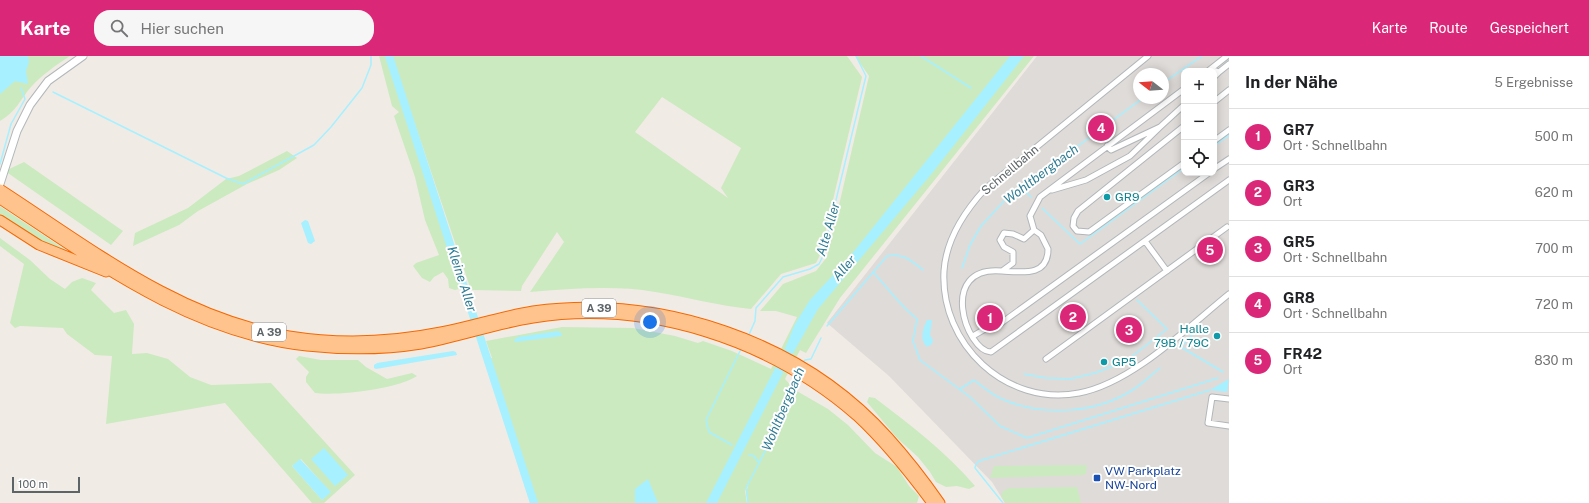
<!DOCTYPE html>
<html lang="de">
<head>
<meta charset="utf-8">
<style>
  :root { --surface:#fff; --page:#f6f6f6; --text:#202124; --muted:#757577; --line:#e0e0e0; --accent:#db2777 }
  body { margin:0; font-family:"Public Sans",sans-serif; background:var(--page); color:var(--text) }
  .controls { position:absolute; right:12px; top:12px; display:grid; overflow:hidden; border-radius:8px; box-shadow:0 2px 10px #0003 }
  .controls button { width:36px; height:36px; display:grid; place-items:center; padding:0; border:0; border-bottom:1px solid var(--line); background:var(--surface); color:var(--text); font:20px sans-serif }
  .compass { position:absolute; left:1133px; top:12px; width:36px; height:36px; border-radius:50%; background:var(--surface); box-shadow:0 2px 10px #0003; rotate:287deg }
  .scale { position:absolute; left:12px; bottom:10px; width:68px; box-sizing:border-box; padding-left:4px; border:2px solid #5d6467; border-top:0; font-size:11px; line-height:14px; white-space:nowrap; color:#5d6467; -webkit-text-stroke:3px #fff; paint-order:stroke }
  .you { position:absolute; left:650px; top:266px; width:14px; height:14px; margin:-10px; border:3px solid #fff; border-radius:50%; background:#1a73e8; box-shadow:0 0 0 6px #1a73e833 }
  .badge { display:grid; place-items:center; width:26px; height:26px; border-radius:50%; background:var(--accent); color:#fff; font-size:13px; font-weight:700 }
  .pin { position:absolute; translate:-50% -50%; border:2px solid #fff; box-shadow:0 1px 4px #0006 }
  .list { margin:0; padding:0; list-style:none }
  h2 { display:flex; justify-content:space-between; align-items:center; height:52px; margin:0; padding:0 16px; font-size:17px }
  h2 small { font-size:13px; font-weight:400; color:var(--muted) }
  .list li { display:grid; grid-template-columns:26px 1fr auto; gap:12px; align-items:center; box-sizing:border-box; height:56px; padding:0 16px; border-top:1px solid var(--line) }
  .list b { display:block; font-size:15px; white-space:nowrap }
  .list p { margin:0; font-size:13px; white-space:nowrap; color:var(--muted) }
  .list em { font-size:13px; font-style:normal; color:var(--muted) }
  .icon { flex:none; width:22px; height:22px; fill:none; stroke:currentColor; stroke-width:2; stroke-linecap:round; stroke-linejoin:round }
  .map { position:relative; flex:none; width:1229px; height:447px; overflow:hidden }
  header { display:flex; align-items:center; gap:24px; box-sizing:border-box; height:56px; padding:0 20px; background:var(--accent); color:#fff }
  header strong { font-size:19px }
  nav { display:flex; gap:22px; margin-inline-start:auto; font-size:14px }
  .search { width:280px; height:36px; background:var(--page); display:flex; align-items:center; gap:10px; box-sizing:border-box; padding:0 14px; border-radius:16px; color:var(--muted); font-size:15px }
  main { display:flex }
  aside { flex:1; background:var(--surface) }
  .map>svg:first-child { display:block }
</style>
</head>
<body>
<header>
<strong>Karte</strong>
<div class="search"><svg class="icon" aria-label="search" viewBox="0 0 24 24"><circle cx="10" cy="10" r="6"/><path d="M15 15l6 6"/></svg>Hier suchen</div>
<nav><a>Karte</a><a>Route</a><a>Gespeichert</a></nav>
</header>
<main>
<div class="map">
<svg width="1229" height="447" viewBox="0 0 1229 447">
  <rect width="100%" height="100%" fill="#f1ebe5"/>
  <path fill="#dfdbd8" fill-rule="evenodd" d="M1037,0h192v447h-224l-13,-21 -103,-106 -62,-53zM1184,15h30v102h-30zM1139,18h24v24h-24z"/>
  <path fill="#cbeac0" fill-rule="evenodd" d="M0,0h70c-14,9 -28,19 -39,31 -12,14 -13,23 -31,34z
    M379,0h7l77,232 -8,2 -6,-2 -1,-9 -5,-7 -9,5 -4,5 -8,-4 -9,-12 3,-3 23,-8 -14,-35 -10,-43 -21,-61 5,-4 -7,-6z
    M392,0h455l15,21 -42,178 -4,8 -35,11 -30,35c-33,-3 -64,-12 -96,-17 -41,-7 -84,-3 -125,0l34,-50 -7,-10 -35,54 -1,5 -50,-1zM662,41l79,51 -20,40 7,10 -93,-66z
    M855,0h179l-194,242 -34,55 -6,-3 -15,29 10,11 33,19 20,16 27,28 22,14 12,19 10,10 -2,7h-169l-2,-10 3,-12 -4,10 2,12h-216l-45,-145h6l-6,-17 76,-14 71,1 42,8 23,7 5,-2 29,10 39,18 26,-52 -21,-6h-16l23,-27 33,-13 11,-14 42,-181z
    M287,95l10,7 -18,12 -32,14 -49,27 -19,14 -46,21 2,-13 53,-25 38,-29 13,-3z
    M24,106l99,69 -12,14 -106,-74z
    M0,150l1,1 80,53 -25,-9 -56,-34z
    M0,182l30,22 20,19 15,10 7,-7 10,-4 14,5 -5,7 23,23 12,-3 8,14 -2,30 15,-1 21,6 22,18 21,8 60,-2 84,92 -31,28h-12l-87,-100 -119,21 6,-68 -17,-1 -28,-21 -4,-6 -43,-2 -5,2 -5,-5 14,-59 -24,-18zM301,403l29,33 -8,8 -30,-34z
    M299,300l22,4h37l8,7 21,12 25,-6 5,3c-20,13 -78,20 -102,17l-9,-11v-5l3,-5 -13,-13z
    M869,341l6,1c37,28 70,53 100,88l-6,3 -12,-3 -11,1 -10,-5 -6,-10 -12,-15 -21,-19 -30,-36z
    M1087,409l-1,9 -3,1 -93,3 4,-12z
    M1077,431l4,16h-76l-4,-7 2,-5 7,-3z"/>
  <path fill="#a7f0ff" d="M0,0h28l1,6 -3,9 2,13 -13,-3 -15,13z
    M1010,0h14l-91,116 -115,137 -26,46 -75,148h-11l78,-152 11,-27 15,-24 37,-40z
    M305,164l3,1 7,20 -4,3 -3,-1 -7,-20z
    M927,264h5l-2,15 3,5 -1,4 -5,3c-8,-7 -4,-19 0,-27z
    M558,275l3,2 1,3 -47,6 -1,-2 4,-3z
    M453,295l3,1 1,3 -81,14 -2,-1v-3l3,-2z
    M1229,323l-2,13 -17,-2z
    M324,392l24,27 -13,11 -24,-27z
    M300,403l31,33 -9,8 -30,-34z
    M648,423l10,24h-23v-14z"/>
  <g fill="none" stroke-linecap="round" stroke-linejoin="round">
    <path stroke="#a7f0ff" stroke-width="1.5" d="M921,0l50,32
      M1163,27l39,-27
      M53,36l173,86 17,6 71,-39 17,-18 31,-39 9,-23v-9
      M1214,90l15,-11
      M0,108l11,-40 14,-25 -4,-11
      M1021,131l10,10
      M1042,152l38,36 104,-76
      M962,212l8,-23 11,-19 24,-26 138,-102
      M873,216c15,16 27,34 44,47l-4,22 7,19 50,37 30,29 27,12 191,-60
      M827,270l60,-70c16,-3 24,4 36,14
      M1193,278l-12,13 42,25
      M748,281l7,-16 1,-13 27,-31 27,-8 9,-5 3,-6 44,-182 -10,-20
      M802,307l3,-3 6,-1 10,-21
      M1024,318l22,4 24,1 25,-6 31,-12 41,-32 -30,-29
      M960,333l14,-9c9,7 18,15 28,19 41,18 94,15 132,-10 9,-6 17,-14 26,-21
      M732,389l-23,-13 -3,-12 35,-71
      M759,407l13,-26 1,-7 22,-55
      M748,447l-2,-15 13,-25 -5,-7 -5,-1
      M1003,447l-28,-35 1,-4 3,-3 231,-71"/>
    <path stroke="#a7f0ff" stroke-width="8" d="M389,0l145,447"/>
    <defs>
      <path id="street" d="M1148,0l-163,133c-21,23 -39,51 -41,82 -4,73 62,136 135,122 53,-10 108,-65 150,-99
        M1211,13l8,3 10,-8
        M1208,15l19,-15
        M1214,21l5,-5
        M1184,33l-144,108 -10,19 4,14 -10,9 -11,-5 -9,-1 -4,7 4,7 9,5v11l-11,8c-65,-6 -36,80 -11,81l238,-172
        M1214,46l15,-12
        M1184,70l-106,85 -4,7 -1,8 4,5 12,1 95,-69
        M1214,85l15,-11
        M1107,90l4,4 49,-23 24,-22
        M1214,113l15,-10
        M1052,134l34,-10 44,-24 30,-29
        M1145,185l22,30
        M1002,215c20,1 46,6 46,-22l-7,-14 -7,-5
        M973,280l12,-7h8l216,-156
        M1046,303l181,-132
        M1229,343l-17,-2 -4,26 21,3"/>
      <path id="secondary" d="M0,128l17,-53 13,-26 18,-24 35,-25"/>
      <path id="highway" d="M0,133c91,59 179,129 289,147 50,8 102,6 152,-4 31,-6 61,-16 92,-21 128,-17 268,29 355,126 19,21 36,43 52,66
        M0,143c96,63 189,134 307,147 37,4 77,4 114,-2 38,-7 74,-20 112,-26 115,-18 237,22 324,98 28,26 52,56 75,87
        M0,164l39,25 67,27"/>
    </defs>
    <use href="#street" stroke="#b1b6b9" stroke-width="7"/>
    <use href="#secondary" stroke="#b2b8bb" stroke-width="9"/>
    <use href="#highway" stroke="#f66700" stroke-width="11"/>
    <use href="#street" stroke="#fff" stroke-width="5"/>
    <use href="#secondary" stroke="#fff" stroke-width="7"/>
    <use href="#highway" stroke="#ffc48e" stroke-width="9"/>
  </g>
  <g fill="#0f9aa8" stroke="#fff" stroke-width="1.5">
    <circle cx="1107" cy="141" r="4"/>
    <circle cx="1217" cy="280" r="4"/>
    <circle cx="1104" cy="306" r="4"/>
  </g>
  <rect fill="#1a4fb4" stroke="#fff" stroke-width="1.5" x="1093" y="418" width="8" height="8" rx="2"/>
  <g text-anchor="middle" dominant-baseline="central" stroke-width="4" stroke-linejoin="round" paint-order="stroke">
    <g fill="#fff" stroke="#8e9295" stroke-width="1">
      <rect x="582" y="243" width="34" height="18" rx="3"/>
      <rect x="252" y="267" width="34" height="18" rx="3"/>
    </g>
    <g font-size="11" font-weight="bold" fill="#5d6467">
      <text x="599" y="252">A 39</text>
      <text x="269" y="276">A 39</text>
    </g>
    <g font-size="12" fill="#5d6467" stroke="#fff">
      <text transform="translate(1010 114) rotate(-40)">Schnellbahn</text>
    </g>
    <g font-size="12" fill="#0d838f" stroke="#fff" text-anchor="start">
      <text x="1115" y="141">GR9</text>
      <text x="1209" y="273" text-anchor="end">Halle<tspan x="1209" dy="14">79B / 79C</tspan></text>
      <text x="1112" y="306">GP5</text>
    </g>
    <g font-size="12" fill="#164399" stroke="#fff" text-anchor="start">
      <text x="1105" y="415">VW Parkplatz<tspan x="1105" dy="14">NW-Nord</tspan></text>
    </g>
    <g font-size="13" font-style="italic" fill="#307d95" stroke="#fff">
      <text transform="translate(1041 118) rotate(-37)">Wohltbergbach</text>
      <text transform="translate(828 173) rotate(-74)">Alte Aller</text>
      <text transform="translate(844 212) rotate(-49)">Aller</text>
      <text transform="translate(462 223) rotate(72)">Kleine Aller</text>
      <text transform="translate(783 353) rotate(-67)">Wohltbergbach</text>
    </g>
  </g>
</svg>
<div class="controls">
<button>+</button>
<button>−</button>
<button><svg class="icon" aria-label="locate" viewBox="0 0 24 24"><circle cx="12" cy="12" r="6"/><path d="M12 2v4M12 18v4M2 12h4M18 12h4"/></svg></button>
</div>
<svg class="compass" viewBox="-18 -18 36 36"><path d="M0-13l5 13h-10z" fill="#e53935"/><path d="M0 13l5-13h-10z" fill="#757577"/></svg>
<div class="scale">100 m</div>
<div class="you"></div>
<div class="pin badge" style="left:990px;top:262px">1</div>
<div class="pin badge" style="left:1073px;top:261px">2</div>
<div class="pin badge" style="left:1129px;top:274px">3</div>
<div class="pin badge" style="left:1101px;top:72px">4</div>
<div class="pin badge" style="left:1210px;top:194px">5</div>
</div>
<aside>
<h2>In der Nähe<small>5 Ergebnisse</small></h2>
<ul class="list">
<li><span class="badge">1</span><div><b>GR7</b><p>Ort · Schnellbahn</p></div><em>500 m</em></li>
<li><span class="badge">2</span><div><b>GR3</b><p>Ort</p></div><em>620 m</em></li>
<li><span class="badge">3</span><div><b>GR5</b><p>Ort · Schnellbahn</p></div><em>700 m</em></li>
<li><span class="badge">4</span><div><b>GR8</b><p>Ort · Schnellbahn</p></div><em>720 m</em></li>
<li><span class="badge">5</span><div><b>FR42</b><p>Ort</p></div><em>830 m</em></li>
</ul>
</aside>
</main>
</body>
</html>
